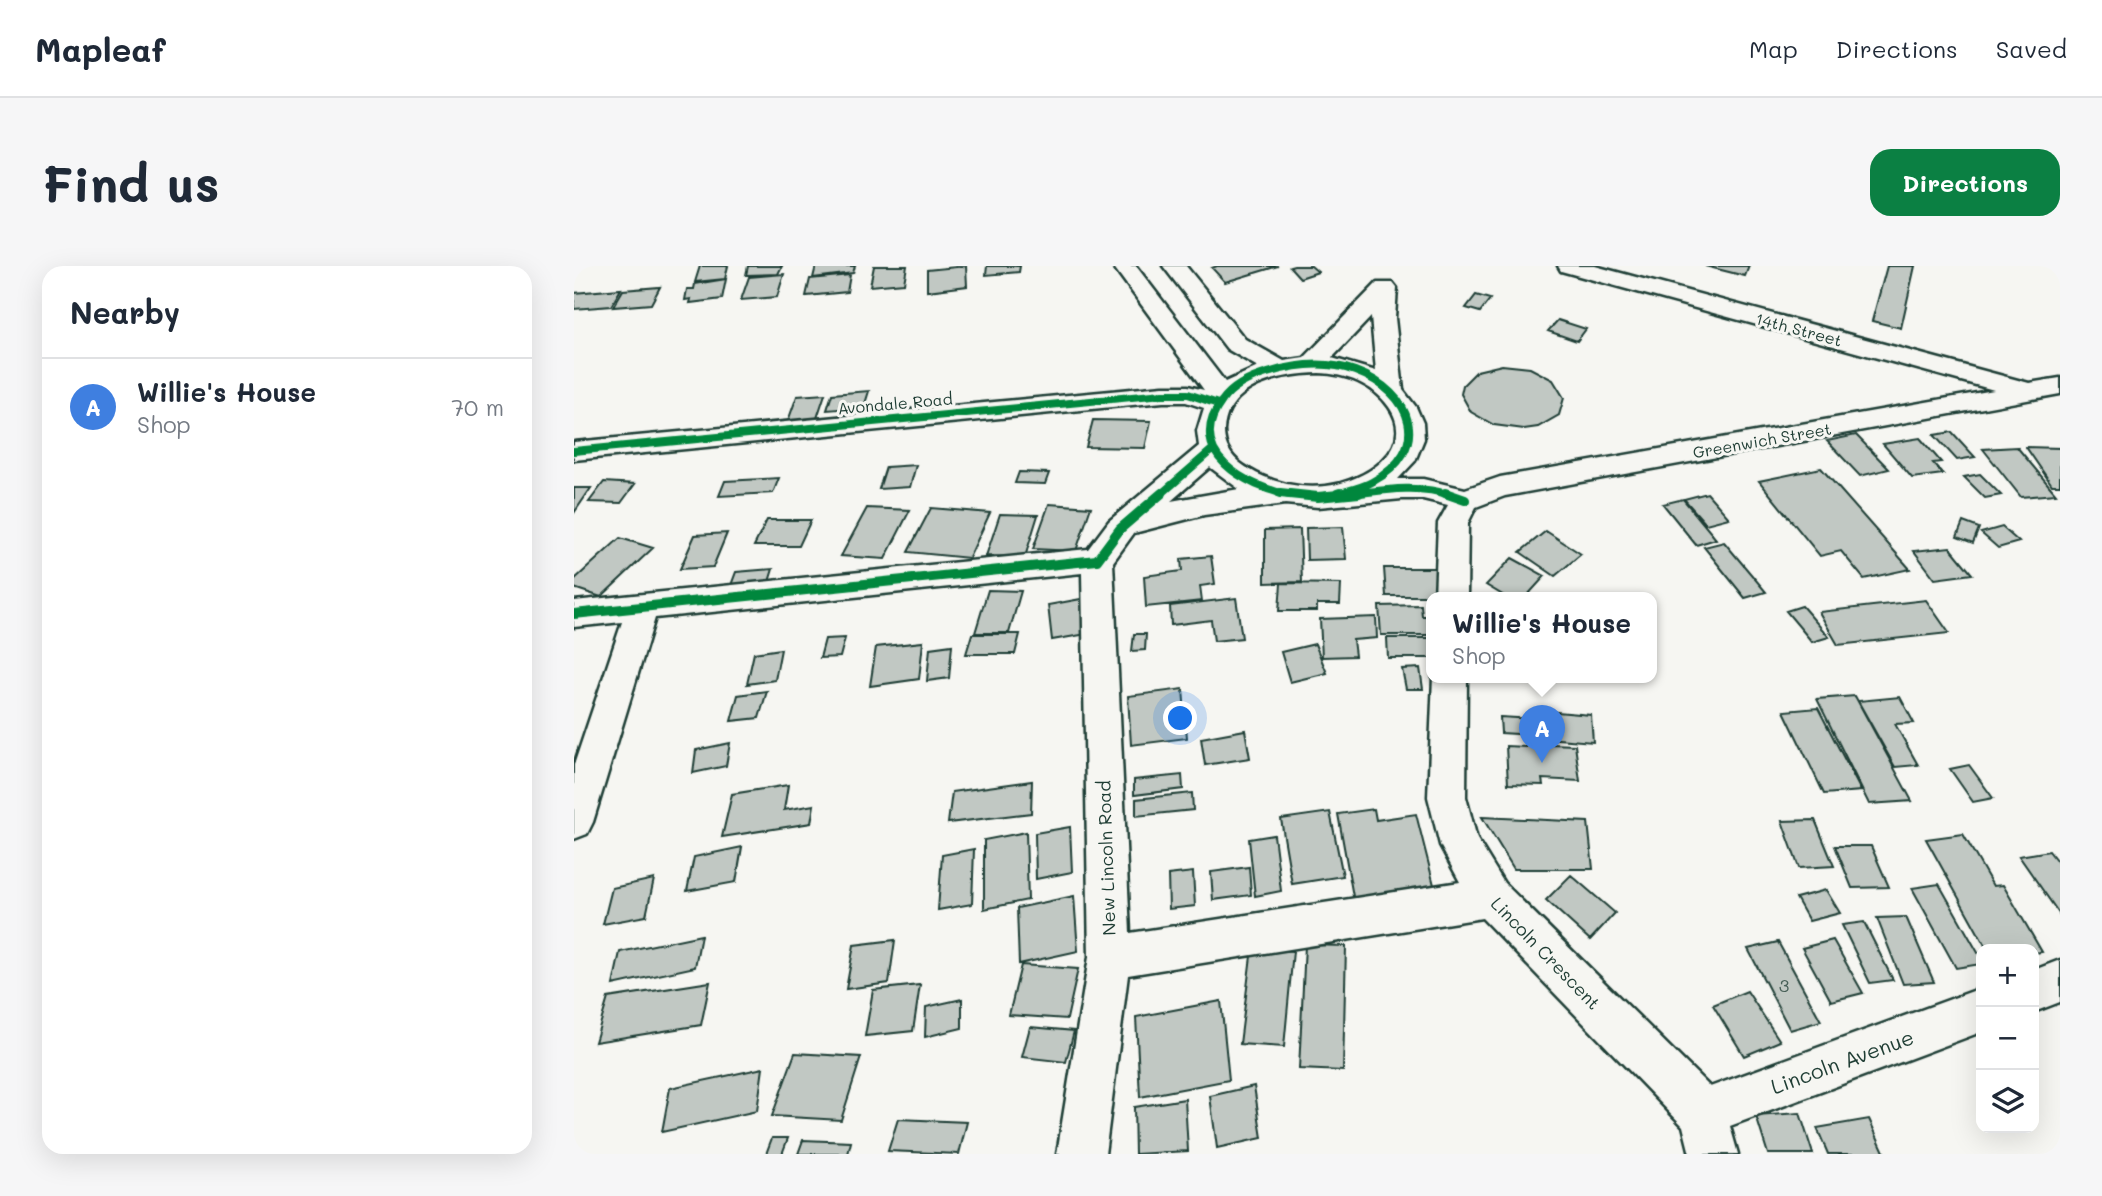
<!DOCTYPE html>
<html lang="en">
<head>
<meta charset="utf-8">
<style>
  :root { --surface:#fff; --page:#f6f6f7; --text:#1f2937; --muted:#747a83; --line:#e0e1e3; --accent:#0b8043 }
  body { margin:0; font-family:Mali,sans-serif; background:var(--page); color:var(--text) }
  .controls { position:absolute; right:21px; bottom:21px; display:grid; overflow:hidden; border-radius:14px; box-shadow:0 7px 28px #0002 }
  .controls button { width:63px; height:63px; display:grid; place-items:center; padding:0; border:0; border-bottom:2px solid var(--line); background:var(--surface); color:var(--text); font:35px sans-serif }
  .you { position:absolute; left:607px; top:453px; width:24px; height:24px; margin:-18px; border:5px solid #fff; border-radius:50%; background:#1a73e8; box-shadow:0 0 0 10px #1a73e833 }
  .badge { display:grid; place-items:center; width:46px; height:46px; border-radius:50%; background:var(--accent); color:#fff; font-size:23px; font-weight:700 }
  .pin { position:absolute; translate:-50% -58px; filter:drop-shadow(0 2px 4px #0008) }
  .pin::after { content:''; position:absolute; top:37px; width:24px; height:21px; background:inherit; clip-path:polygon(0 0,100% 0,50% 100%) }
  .popup { position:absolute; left:852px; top:326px; width:231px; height:91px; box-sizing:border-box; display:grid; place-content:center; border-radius:14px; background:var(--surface); filter:drop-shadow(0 2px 5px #0005); font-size:23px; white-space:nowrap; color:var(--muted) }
  .popup b { font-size:26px; color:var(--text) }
  .popup::after { content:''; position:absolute; left:50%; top:100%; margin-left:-14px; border:14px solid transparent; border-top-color:var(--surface) }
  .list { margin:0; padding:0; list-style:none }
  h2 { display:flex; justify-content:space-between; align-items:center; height:91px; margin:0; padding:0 28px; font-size:30px }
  h2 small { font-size:23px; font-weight:400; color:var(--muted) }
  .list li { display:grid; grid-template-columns:46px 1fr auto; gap:21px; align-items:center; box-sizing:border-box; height:98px; padding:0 28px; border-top:2px solid var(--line) }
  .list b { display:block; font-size:26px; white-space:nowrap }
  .list p { margin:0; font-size:23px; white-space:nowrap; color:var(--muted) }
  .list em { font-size:23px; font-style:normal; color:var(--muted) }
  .icon { flex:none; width:38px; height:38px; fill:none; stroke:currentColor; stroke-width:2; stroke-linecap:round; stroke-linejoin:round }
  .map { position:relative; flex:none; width:1486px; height:888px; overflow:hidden; border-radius:21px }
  header { display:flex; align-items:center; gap:42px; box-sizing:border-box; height:98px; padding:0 35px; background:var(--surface); border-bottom:2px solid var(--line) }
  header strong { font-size:33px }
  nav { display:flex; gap:38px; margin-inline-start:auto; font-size:24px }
  .intro { display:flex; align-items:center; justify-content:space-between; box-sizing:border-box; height:168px; padding:0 42px }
  h1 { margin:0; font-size:49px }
  .button { padding:18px 32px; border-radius:21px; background:var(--accent); color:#fff; font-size:24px; font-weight:700 }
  main { display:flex; gap:42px; padding:0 42px }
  aside { flex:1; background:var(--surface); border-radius:21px; box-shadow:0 7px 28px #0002 }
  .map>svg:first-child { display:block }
</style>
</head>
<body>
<header>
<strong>Mapleaf</strong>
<nav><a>Map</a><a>Directions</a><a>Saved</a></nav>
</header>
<div class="intro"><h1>Find us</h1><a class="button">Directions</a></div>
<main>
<aside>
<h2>Nearby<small></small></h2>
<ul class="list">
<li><span class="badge" style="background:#3f7fe0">A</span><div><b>Willie's House</b><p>Shop</p></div><em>70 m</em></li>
</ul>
</aside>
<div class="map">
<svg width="1486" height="888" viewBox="0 0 1486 888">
  <rect width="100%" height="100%" fill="#f6f6f2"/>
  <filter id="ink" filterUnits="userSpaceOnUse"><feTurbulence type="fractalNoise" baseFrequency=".0143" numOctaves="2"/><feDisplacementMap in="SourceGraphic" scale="14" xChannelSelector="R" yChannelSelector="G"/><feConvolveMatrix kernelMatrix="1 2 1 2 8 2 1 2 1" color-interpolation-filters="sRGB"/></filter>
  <g filter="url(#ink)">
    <path fill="#c1c8c3" stroke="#1f3d34" stroke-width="2" d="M126,0h28l-3,13 -30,3z
      M174,0h34l-4,8 -32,1z
      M242,0h39l-2,7 -40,5z
      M300,0h33l-3,17 -34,3z
      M392,0l1,20 -40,5v-21z
      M413,0h33l-1,6 -33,3z
      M643,0h61l-53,16 -13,-14z
      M720,0h17l7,6 -18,6 -10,-11z
      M1131,0h44l-4,10z
      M1313,0h28l-14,62 -29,-7z
      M210,8l-7,23 -36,3 8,-23z
      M276,9l-3,17 -41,4 4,-17z
      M152,13l-4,20 -32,4 1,-4 -6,1 2,-11h7l1,-5z
      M86,21l-9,17 -38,3 10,-17z
      M47,23l-10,17 -37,3v-16z
      M902,29l14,4 -10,13 -14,-4z
      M984,54l28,9 -9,12 -29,-10z
      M928,99l28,3 23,12 11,18 -5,17 -21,12 -14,2 -30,-4 -23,-13 -10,-18 2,-9 14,-14z
      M295,125l-5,16 -37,3 5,-16z
      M251,128l-9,27 -29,3 10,-28z
      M519,154l58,1 -6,27 -59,-1z
      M1378,166l23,25 -18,3 -23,-25z
      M1282,169l33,34 -29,7 -33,-35z
      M1346,172l21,24 -8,1 10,11 -31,4 -29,-34z
      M1443,181l39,47 -35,3 -38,-48z
      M1452,181l34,1v37h-8z
      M342,199l-6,22 -31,2 7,-22z
      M1247,202l89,101 -46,10 -23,-28 -21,5 -61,-75z
      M445,206l30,1 -4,11 -30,-1z
      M1406,208l21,21 -16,3 -21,-21z
      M205,212l-6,15 -54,3 6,-15z
      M30,216l31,2 -14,19 -32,-1z
      M0,222h17l-17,25z
      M1133,227l22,25 -23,6 -22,-25z
      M1109,233l33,40 -20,6 -33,-41z
      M475,238l42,3 -15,44 -43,-2z
      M293,242l43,2 -25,49 -44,-3z
      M357,242l59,5 -21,45 -61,-6z
      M426,248l38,1 -13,42 -39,-1z
      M193,254h44l-12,26h-45z
      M1389,256l16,6 -6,15 -16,-6z
      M769,261l3,32 -39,1 -1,-32z
      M1428,261l17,15 -21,6 -17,-15z
      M726,263l2,53 -37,1v-53z
      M972,265l35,23 -26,22 -35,-24z
      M153,267l-14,34 -33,2 15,-34z
      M46,272l33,10 -52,49 -27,-9v-8z
      M1150,276l42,50 -21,6 -41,-51z
      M1376,281l22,27 -37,5 -21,-28z
      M637,290l4,28 -15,2 2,15 -56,6 -2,-31 38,-5 -1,-12z
      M938,292l33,18 -19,21h-20l-20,-12z
      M810,302h53l3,28h-54z
      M199,303l-5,16 -38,3 6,-16z
      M707,317l60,1 -1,20h-23v7h-38z
      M414,324l33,1 -12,42h-34z
      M662,332l6,40 -28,3 -3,-21 -40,5 -1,-19z
      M507,333l6,35 -35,6 -4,-35z
      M1352,334l23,33 -111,12 -19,-33z
      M847,339l1,11h10v19h-51l-2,-29z
      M1228,340l27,31 -17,5 -26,-31z
      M802,351l1,21 -24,2 2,16 -33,1 -2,-38z
      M398,368h48l-5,20h-49z
      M560,368h12l-1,16 -13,1z
      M271,372l-5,19 -20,1 5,-19z
      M813,372h44l1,20h-44z
      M349,376l-4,37 -49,7 6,-39z
      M741,378l12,29 -37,9 -9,-30z
      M378,379l-3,33 -22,3 3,-33z
      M207,383l-6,31 -28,4 7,-31z
      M846,402l3,21h-17l-4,-20z
      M609,423l4,49 -56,7 -3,-49z
      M193,425l-8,27 -28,3 7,-26z
      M1281,430l57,105 -43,3 -52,-105z
      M1326,431l14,26 -19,1 23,41 -23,2 -37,-66z
      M1244,442l43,83 -37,3 -40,-83z
      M971,445l46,4 2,27 -47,-4z
      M926,451l34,2 1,16 -34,-2z
      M671,464l5,28 -45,7 -4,-27z
      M156,477l-4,23 -33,7 3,-23z
      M952,477l49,2 5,36 -38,-2 1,6 -35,-1 -2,-38 20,1z
      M1395,499l24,33 -20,4 -23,-33z
      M608,509l1,14 -49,6v-15z
      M458,515l-1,32 -83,10 4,-31z
      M214,519l-4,25 30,-5 -3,18 -89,14 10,-43z
      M618,527l1,17 -57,6v-17z
      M800,543l2,11 40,-6 19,75 -81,13 -16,-88z
      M756,546l13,64 -51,8 -11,-65z
      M908,551l106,5 5,47h-79z
      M1241,554l19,46 -35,2 -17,-47z
      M496,561l2,45 -36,7 -1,-46z
      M452,566l2,68 -44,9v-69z
      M1389,568l30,52 10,-1 39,67 -8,1v-4h-47l-61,-110z
      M700,569l7,56 -26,5 -6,-57z
      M1261,580h36l18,41 -37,1z
      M168,581l-6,35 -49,9 7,-34z
      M400,583l-2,55 -34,6 4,-55z
      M1475,585l11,14v50l-41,-59z
      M675,601l2,28 -38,5 -2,-28z
      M619,606l2,34 -26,3 -1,-34z
      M997,609l44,38 -25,27 -44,-40z
      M80,613l-8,37 -43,8 9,-36z
      M1365,618l42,74v6l-25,4 -44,-80z
      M1252,624l14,23 -31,8 -13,-23z
      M500,630l4,55 -59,13 -2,-56z
      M1332,651l28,65 -31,2 -26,-66z
      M1290,656l29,58 -23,3 -28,-58z
      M127,669l-6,32 -82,18 7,-33z
      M321,674l-6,43 -43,6 8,-44z
      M1259,674l30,53 -32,8 -29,-53z
      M1204,676l43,79 -31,9 -42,-81z
      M731,679l41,1 -3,125 -44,-2z
      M678,682l41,3 -9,96 -44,-3z
      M447,699l57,4 -11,50 -58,-4z
      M136,716l-9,43 -106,17 13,-44z
      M346,719l-7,46 -48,5 8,-46z
      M1173,725l33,50 -36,15 -31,-51z
      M388,733v29l-37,9 1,-30z
      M647,735l8,79 -89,17 -4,-80z
      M456,761l44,4 -8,31 -44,-5z
      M221,787l66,4 -20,63 -69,-4z
      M189,802l-6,43 -95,21 8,-44z
      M680,820l8,52 -45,10 -7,-52z
      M611,833l3,52 -53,3 -1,-47z
      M1226,847l13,41h-45l-12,-38z
      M324,853l69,3 -8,32 -71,-3z
      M1295,853l16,35h-57l-11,-26z
      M198,872h16l-6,16h-16z
      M229,874l48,2 -3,12h-50z"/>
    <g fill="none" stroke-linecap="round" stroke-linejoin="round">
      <defs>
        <path id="street" d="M539,0h23l89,116 33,-15 -31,-18 -64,-83h23l59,73 39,22 20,-3 73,-75h16l4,5 -2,30 8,72 13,17 7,16 1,16 -9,22 -17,18h25l42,10 35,-12 494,-87 -433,-119 -3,-5h37l434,117 31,-5v16l-555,102 -29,11 -8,16 -1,74h-32l3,-74 10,-18 -25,-6h-21l-84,8 -33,-3 -81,11 -70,18 -21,29 17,371 330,-51 -20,-37 -12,-48 5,-120h34l-1,120 11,42 27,44 206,204 271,-99v44l-251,94 8,28h-48l-7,-28 -201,-208 -354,57 -23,179h-48l32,-197 -7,-384 -427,45 -62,204 -6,12 -13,5v-74l48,-143 -48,5v-26l514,-52 21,-28 90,-75 -2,-15 7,-23 -18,-6h-23l-589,58v-18l589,-56h25l16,4zM797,51l5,54 -44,-13zM745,107c27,1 54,11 70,34 29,42 -26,75 -63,79 -26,3 -54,-3 -77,-17 -14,-8 -25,-20 -25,-38 2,-47 58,-57 95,-58zM637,202l28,21 -68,12 39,-34z
          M1486,694v42l-26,10v-42z"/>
      </defs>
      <use href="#street" stroke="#1f3d34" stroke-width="5"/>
      <use href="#street" fill="#f6f6f2" fill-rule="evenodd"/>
      <defs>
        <path id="cycleway-far1" d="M0,185l589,-57h25l30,10
          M586,229l53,-46
          M716,229c-43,-8 -107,-42 -68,-94 11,-16 30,-24 49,-29 27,-8 57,-11 84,-1 58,21 78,78 17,111 -11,6 -23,8 -35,12
          M770,229c35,-4 73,-12 106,0"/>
        <path id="cycleway" d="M706,227l38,4 41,-4
          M871,227l20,7
          M763,228l3,-1
          M0,348l523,-54 23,-31 42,-36"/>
      </defs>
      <use href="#cycleway-far1" stroke="#f6f6f2" stroke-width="11"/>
      <use href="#cycleway" stroke="#f6f6f2" stroke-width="14"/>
      <use href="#cycleway-far1" stroke="#00873e" stroke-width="8"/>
      <use href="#cycleway" stroke="#00873e" stroke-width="10"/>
    </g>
  </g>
  <g text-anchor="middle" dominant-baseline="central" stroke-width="6" stroke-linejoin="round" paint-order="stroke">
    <g font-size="16" fill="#1f3d34" stroke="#f6f6f2">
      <text transform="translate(1225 63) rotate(15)">14th Street</text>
      <text transform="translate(321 137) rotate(-5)">Avondale Road</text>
      <text transform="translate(1188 174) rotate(-10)">Greenwich Street</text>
    </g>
    <g font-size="18" fill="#1f3d34" stroke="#f6f6f2">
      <text transform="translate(532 592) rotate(-92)">New Lincoln Road</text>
      <text transform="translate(972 687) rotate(46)">Lincoln Crescent</text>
    </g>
    <g font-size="18" fill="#486058">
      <text x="1210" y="719">3</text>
    </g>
    <g font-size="21" fill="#1f3d34" stroke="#f6f6f2">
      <text transform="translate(1268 795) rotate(-20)">Lincoln Avenue</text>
    </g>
  </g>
</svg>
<div class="controls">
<button>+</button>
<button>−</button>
<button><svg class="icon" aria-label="layers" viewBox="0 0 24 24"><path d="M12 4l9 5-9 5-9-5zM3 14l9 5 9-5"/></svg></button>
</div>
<div class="you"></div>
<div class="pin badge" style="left:968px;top:497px;background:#3f7fe0">A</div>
<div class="popup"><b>Willie's House</b>Shop</div>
</div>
</main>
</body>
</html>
